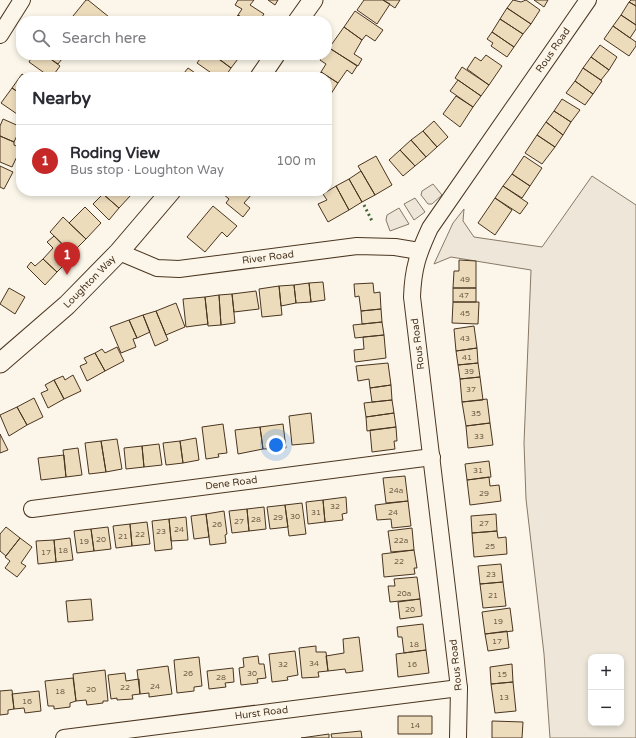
<!DOCTYPE html>
<html lang="en">
<head>
<meta charset="utf-8">
<style>
  :root { --surface:#fff; --page:#f7f7f7; --text:#2b2b33; --muted:#7c7c81; --line:#e1e1e2; --accent:#c62828 }
  body { margin:0; font-family:"Varela Round",sans-serif; background:var(--page); color:var(--text) }
  .controls { position:absolute; right:12px; bottom:12px; display:grid; overflow:hidden; border-radius:8px; box-shadow:0 2px 6px #0003 }
  .controls button { width:36px; height:36px; display:grid; place-items:center; padding:0; border:0; border-bottom:1px solid var(--line); background:var(--surface); color:var(--text); font:20px sans-serif }
  .you { position:absolute; left:276px; top:445px; width:14px; height:14px; margin:-10px; border:3px solid #fff; border-radius:50%; background:#1a73e8; box-shadow:0 0 0 6px #1a73e833 }
  .badge { display:grid; place-items:center; width:26px; height:26px; border-radius:50%; background:var(--accent); color:#fff; font-size:13px; font-weight:700 }
  .pin { position:absolute; translate:-50% -33px; filter:drop-shadow(0 1px 2px #0008) }
  .pin::after { content:''; position:absolute; top:21px; width:14px; height:12px; background:inherit; clip-path:polygon(0 0,100% 0,50% 100%) }
  .list { margin:0; padding:0; list-style:none }
  h2 { display:flex; justify-content:space-between; align-items:center; height:52px; margin:0; padding:0 16px; font-size:17px }
  h2 small { font-size:13px; font-weight:400; color:var(--muted) }
  .list li { display:grid; grid-template-columns:26px 1fr auto; gap:12px; align-items:center; box-sizing:border-box; height:72px; padding:0 16px; border-top:1px solid var(--line) }
  .list b { display:block; font-size:15px; white-space:nowrap }
  .list p { margin:0; font-size:13px; white-space:nowrap; color:var(--muted) }
  .list em { font-size:13px; font-style:normal; color:var(--muted) }
  .icon { flex:none; width:22px; height:22px; fill:none; stroke:currentColor; stroke-width:2; stroke-linecap:round; stroke-linejoin:round }
  .map { position:relative; flex:none; width:636px; height:738px; overflow:hidden }
  .search { position:absolute; background:var(--surface); box-shadow:0 2px 6px #0003; left:16px; top:16px; width:316px; height:44px; display:flex; align-items:center; gap:10px; box-sizing:border-box; padding:0 14px; border-radius:16px; color:var(--muted); font-size:15px }
  .panel { position:absolute; background:var(--surface); box-shadow:0 2px 6px #0003; left:16px; top:72px; width:316px; height:124px; border-radius:16px }
  .map>svg:first-child { display:block }
</style>
</head>
<body>
<div class="map">
<svg width="636" height="738" viewBox="0 0 636 738">
  <rect width="100%" height="100%" fill="#fbf6e9"/>
  <path fill="#ede6d9" stroke="#887966" fill-rule="evenodd" d="M592,176l44,29v533h-86l-6,-84 -18,-155 -2,-56 7,-173 -80,-13 -17,7 19,-41 11,-14 -1,12 11,16 68,10zM591,657h30v66h-30z
    M433,184l9,11 -10,9h-4l-7,-9 1,-4z
    M415,198l10,14 -11,8 -10,-16z
    M399,208l10,16 -19,7 -4,-11 1,-5z"/>
  <path fill="#ecdcbc" stroke="#4a3520" d="M86,0h2l26,21h-35l-6,-5z
    M238,0h16l-4,5 14,9 -5,7h-12l-9,-6 4,-6 -7,-4z
    M268,0h10l-3,5z
    M364,0h19l7,4 -13,20 -20,-14z
    M383,0h17l-5,8z
    M513,0l8,2 5,-2 14,10 -9,14 -24,-16z
    M534,0h14l-4,7z
    M631,0h5v6l-7,-4z
    M629,2l7,4v19l-15,-10z
    M507,8l24,16 -8,10 -23,-15z
    M355,11l28,19 -8,11 -9,-6 -4,5 -18,-13z
    M238,15l9,6h-13z
    M621,15l15,10v4l-6,9 -17,-12z
    M500,19l23,15 -9,13 -22,-15z
    M613,26l23,16v4l-7,10 -25,-17z
    M344,27l18,13 -8,14 8,5 -4,7 -29,-18z
    M492,32l22,15 -7,10 -16,-11 2,-3 -6,-4z
    M600,45l17,12 -8,13 -18,-13z
    M328,47l29,19 -5,8 -5,-4 -9,13 -17,-11 5,-8 -6,-4 3,-5h4z
    M33,55h12l15,11 -8,11h-2l-21,-15z
    M45,55h20l-7,9z
    M203,55h10l18,13 -6,9h-8l-20,-14z
    M214,55h27l-10,13z
    M486,55l16,11 -13,19 -22,-16 8,-12 6,4z
    M591,57l18,13 -8,10 -18,-12z
    M462,67l27,18 -8,11 -26,-18z
    M188,68l13,9h-20z
    M583,68l19,13 -9,13 -18,-13z
    M321,72l17,11 -11,17v-23h-10z
    M22,74l4,3h-5v17l-9,-6z
    M458,80l23,16 -8,11 -23,-16z
    M575,81l18,13 -8,11 -19,-12z
    M12,88l9,6v18l-1,-1 -3,3 -16,-11z
    M456,96l17,11 -13,20 -17,-13z
    M562,99l18,11 -9,12 -17,-11z
    M554,111l17,11 -8,13 -17,-13z
    M3,119l18,8 -7,15 -14,-6v-10z
    M434,121l14,16 -11,10 -14,-16z
    M546,122l17,13 -8,12 -18,-12z
    M423,131l14,16 -11,10 -15,-17z
    M537,135l18,12 -13,17 -17,-11z
    M0,136l14,6v3l7,3 -9,19 -12,-5z
    M411,140l15,17 -11,9 -15,-16z
    M400,150l15,16 -12,10 -14,-16z
    M376,156l16,29 -17,10 -17,-29z
    M524,156l18,12 -12,18 -18,-12z
    M0,166l13,6 -9,17 -4,-2z
    M361,171l14,24 -13,7 -13,-23z
    M512,174l18,12 -8,12 -19,-12z
    M349,179l13,23 -13,8 -13,-24z
    M336,186l13,24 -21,12 -10,-18 9,-4 -4,-6z
    M503,186l25,17 -8,11 -25,-16z
    M105,191h21l5,4 -12,13 -16,-14z
    M226,191h23l3,3 -8,9 6,5 -7,9 -17,-14 3,-4 -6,-5z
    M103,194l16,14 -10,12 -16,-16z
    M495,198l17,12 -17,25 -17,-12z
    M213,206l24,20 -10,11 -5,-5 -17,20 -18,-15z
    M85,207l16,16 -15,16 -17,-16z
    M63,217l23,22 -14,14 -22,-21z
    M54,236l19,20 -16,16 -14,-13 10,-11 -6,-6z
    M43,259l14,13 -12,13 -18,-18 4,-5 4,4z
    M459,260l17,1v27h-23l1,-17h5z
    M323,282l2,18 -14,2 -2,-19z
    M309,283l2,19 -15,1 -2,-18z
    M373,283l1,10 6,-1 1,17 -20,2 -2,-15 -4,1 -1,-13z
    M294,285l2,18 -15,3 -2,-20z
    M279,286l3,29 -20,2 -3,-28z
    M9,288l16,9 -10,17 -15,-10z
    M453,288h23v14h-23z
    M256,291l3,18 -25,3 -2,-18z
    M232,294l3,29 -14,2 -2,-30z
    M219,295l2,30 -13,1 -3,-29z
    M205,297l3,27 -22,3 -3,-28z
    M453,302h26l-1,22 -26,-1z
    M176,303l9,24 -19,8 -10,-24z
    M381,309l1,13 -20,2 -1,-13z
    M156,311l12,29 -13,6 -12,-31z
    M143,315l7,17 -13,6 -8,-18z
    M129,320l8,18 -4,1 3,8 -15,6 -11,-26z
    M382,322l2,13 -29,3 -2,-13z
    M474,326l3,22 -21,3 -2,-22z
    M384,335l2,23 -31,4 -1,-12 10,-1 -1,-12z
    M117,347l7,14 -19,10 -10,-18 7,-4 3,4z
    M477,348l1,15 -20,2 -2,-14z
    M95,353l10,18 -18,10 -7,-15 7,-3 -3,-5z
    M388,363l3,22 -21,3 -1,-9 -11,2 -2,-15z
    M478,363l2,14 -20,2 -2,-14z
    M73,375l8,16 -17,8 -10,-19 9,-4 2,4z
    M480,377l3,23 -21,2 -2,-23z
    M54,380l10,19 -16,9 -7,-15 7,-3 -3,-5z
    M391,385l1,15 -20,2 -2,-14z
    M34,398l9,19 -16,8 -10,-18z
    M487,399l3,24 -24,3 -4,-24z
    M392,400l2,13 -28,4 -2,-14z
    M17,407l10,18 -18,11 -9,-21z
    M311,413l3,30 -22,2 -3,-29z
    M394,413l2,14 -29,4 -1,-14z
    M490,423l3,22 -25,3 -2,-22z
    M223,424l4,29 -9,1 1,3 -13,2 -4,-32z
    M283,424l3,24 -23,1 -3,-22z
    M260,427l3,22 -25,5 -3,-24z
    M396,427l1,14h-3l1,8 -23,3 -2,-22z
    M0,434l8,16 -8,3z
    M196,438l3,22 -16,3 -3,-22z
    M117,439l5,30 -16,3 -5,-31z
    M101,441l5,31 -17,2 -4,-31z
    M180,441l3,22 -17,2 -3,-22z
    M159,444l3,21 -18,2 -2,-21z
    M142,446l2,21 -18,2 -2,-21z
    M78,448l4,27 -16,2 -3,-27z
    M64,455l2,22 -25,3 -3,-22z
    M489,461l2,16 -24,3 -2,-16z
    M405,476l3,25 -22,2 -3,-25z
    M489,477l1,9 9,-1 2,16 -31,4 -3,-25z
    M346,497l1,16 -5,1 1,6 -18,2 -2,-22z
    M323,500l2,22 -17,2 -2,-22z
    M408,501l3,25 -19,2 -1,-9 -14,1 -2,-15z
    M302,503l4,31 -17,2 -4,-31z
    M285,505l3,22 -18,2 -3,-22z
    M264,507l2,22 -17,2 -2,-22z
    M247,509l2,22 -17,2 -3,-22z
    M224,511l3,23 -2,1 1,8 -16,2 -4,-31z
    M206,514l3,23 -15,2 -3,-23z
    M496,514l1,17 -25,2 -1,-17z
    M186,517l2,23 -17,1 -2,-22z
    M169,519l3,30 -17,2 -3,-30z
    M147,522l3,22 -18,2 -2,-22z
    M130,524l2,22 -16,2 -3,-22z
    M6,527l14,11 -14,18 -6,-5v-17z
    M108,527l3,22 -17,2 -3,-22z
    M412,528l2,22 -23,2 -3,-21z
    M91,529l3,22 -17,2 -3,-22z
    M497,531l1,7 8,-1 1,17 -33,3 -2,-24z
    M20,538l12,9 -11,16 5,3 -9,11 -12,-9 5,-7 -5,-4z
    M70,538l3,22 -17,2 -2,-22z
    M54,540l2,22 -18,2 -2,-23z
    M414,550l3,18h-3l1,6 -31,3 -2,-23z
    M501,564l2,18 -23,2 -2,-18z
    M417,577l3,22 -30,3 -2,-16h7l-1,-7z
    M503,582l3,24 -23,2 -3,-24z
    M91,599l2,21 -25,2 -2,-21z
    M420,599l2,17 -22,3 -2,-17z
    M510,608l3,23 -28,3 -3,-22z
    M423,624l3,26 -22,3 -2,-16h-4l-1,-10z
    M507,631l2,17 -21,3 -3,-17z
    M359,637l4,34 -17,2 -1,-4 -17,2 -2,-15 18,-3 -1,-14z
    M316,646v6h10l2,19 -10,1 1,5 -17,1 -3,-30z
    M426,650l3,23 -31,4 -2,-23z
    M295,651l3,24 -11,2 1,3 -16,2 -3,-28z
    M258,656l1,8h5l2,14 -9,1 1,4 -17,2 -2,-17 5,-1 -1,-9z
    M199,657l3,29 -8,1v4l-17,2 -3,-33z
    M512,664l1,18 -22,2 -1,-17z
    M168,666l4,28 -23,3v-4l-9,1 -3,-24z
    M233,668l1,14 -9,1 1,4 -17,2 -2,-18z
    M105,670l3,31h-5v2l-16,2 -1,-5 -10,1 -3,-27z
    M125,673l1,8 13,-2 1,15 -8,1 1,4 -16,1v-2l-6,1 -3,-24z
    M73,678l3,23 -6,2v4l-16,2v-3h-6l-3,-25z
    M513,682l3,29 -21,2 -4,-29z
    M12,690l2,19 -6,1v4l-8,1v-24z
    M39,691l2,20 -16,2 -1,-5 -10,1 -2,-15z
    M398,716h34v18h-34z
    M492,721l31,1 -1,16h-30z
    M361,731l1,7h-30l-1,-4z
    M329,734v4h-28z"/>
  <g fill="none" stroke-linecap="round" stroke-linejoin="round">
    <defs>
      <g id="minor">
        <path d="M0,35l22,-35"/>
        <path id="s1" d="M119,252l38,16 22,1 178,-23 38,1 24,4"/>
        <path id="s2" d="M32,509l400,-52"/>
        <path id="s3" d="M64,738l395,-50"/>
        <path id="s4" d="M458,738l1,-50 -47,-391c1,-29 6,-43 18,-69l158,-228"/>
      </g>
      <g id="tertiary">
        <path d="M298,21l15,-21"/>
        <path d="M260,77l15,-22"/>
        <path id="s5" d="M0,363l67,-58 52,-53 52,-61"/>
      </g>
    </defs>
    <use href="#minor" stroke="#4a3520" stroke-width="18"/>
    <use href="#tertiary" stroke="#4a3520" stroke-width="21"/>
    <use href="#minor" stroke="#fbf6e9" stroke-width="16"/>
    <use href="#tertiary" stroke="#fbf6e9" stroke-width="19"/>
    <path stroke="#436837" stroke-width="3" stroke-dasharray="2 3" stroke-linecap="butt" d="M364,205l8,16"/>
  </g>
  <g text-anchor="middle" dominant-baseline="central" stroke-width="3" stroke-linejoin="round" paint-order="stroke">
    <g font-size="8" fill="#725f47">
      <text x="465" y="279">49</text>
      <text x="464" y="295">47</text>
      <text x="465" y="313">45</text>
      <text x="465" y="338">43</text>
      <text x="467" y="357">41</text>
      <text x="469" y="371">39</text>
      <text x="471" y="389">37</text>
      <text x="476" y="413">35</text>
      <text x="479" y="436">33</text>
      <text x="478" y="470">31</text>
      <text x="396" y="490">24a</text>
      <text x="484" y="493">29</text>
      <text x="335" y="506">32</text>
      <text x="316" y="512">31</text>
      <text x="393" y="512">24</text>
      <text x="295" y="516">30</text>
      <text x="278" y="517">29</text>
      <text x="256" y="519">28</text>
      <text x="239" y="521">27</text>
      <text x="484" y="523">27</text>
      <text x="217" y="524">26</text>
      <text x="179" y="529">24</text>
      <text x="161" y="531">23</text>
      <text x="140" y="534">22</text>
      <text x="123" y="536">21</text>
      <text x="101" y="539">20</text>
      <text x="401" y="540">22a</text>
      <text x="84" y="541">19</text>
      <text x="490" y="546">25</text>
      <text x="63" y="550">18</text>
      <text x="46" y="552">17</text>
      <text x="399" y="561">22</text>
      <text x="491" y="574">23</text>
      <text x="404" y="593">20a</text>
      <text x="493" y="595">21</text>
      <text x="410" y="609">20</text>
      <text x="498" y="621">19</text>
      <text x="497" y="641">17</text>
      <text x="414" y="644">18</text>
      <text x="314" y="663">34</text>
      <text x="283" y="664">32</text>
      <text x="412" y="664">16</text>
      <text x="188" y="673">26</text>
      <text x="252" y="673">30</text>
      <text x="502" y="674">15</text>
      <text x="221" y="677">28</text>
      <text x="155" y="686">24</text>
      <text x="125" y="687">22</text>
      <text x="91" y="689">20</text>
      <text x="60" y="691">18</text>
      <text x="504" y="697">13</text>
      <text x="27" y="701">16</text>
      <text x="415" y="725">14</text>
    </g>
    <g font-size="10" fill="#4a3520" stroke="#fbf6e9">
      <text stroke="none"><textPath href="#s4" startOffset="732">Rous Road</textPath></text>
      <text stroke="none"><textPath href="#s1" startOffset="153">River Road</textPath></text>
      <text stroke="none"><textPath href="#s5" startOffset="121">Loughton Way</textPath></text>
      <text transform="translate(418 344) rotate(-97)">Rous Road</text>
      <text stroke="none"><textPath href="#s2" startOffset="201">Dene Road</textPath></text>
      <text transform="translate(456 665) rotate(-96)">Rous Road</text>
      <text stroke="none"><textPath href="#s3" startOffset="199">Hurst Road</textPath></text>
    </g>
  </g>
</svg>
<div class="controls">
<button>+</button>
<button>−</button>
</div>
<div class="you"></div>
<div class="pin badge" style="left:67px;top:275px">1</div>
<div class="search"><svg class="icon" aria-label="search" viewBox="0 0 24 24"><circle cx="10" cy="10" r="6"/><path d="M15 15l6 6"/></svg>Search here</div>
<section class="panel">
<h2>Nearby<small></small></h2>
<ul class="list">
<li><span class="badge">1</span><div><b>Roding View</b><p>Bus stop · Loughton Way</p></div><em>100 m</em></li>
</ul>
</section>
</div>
</body>
</html>
